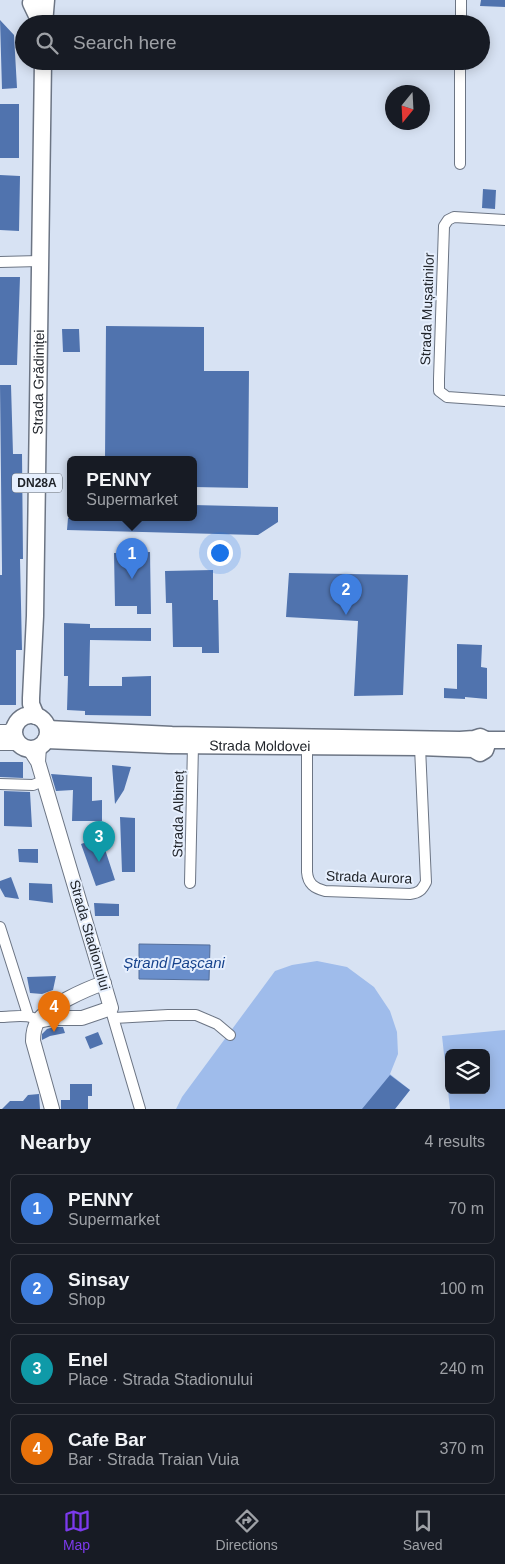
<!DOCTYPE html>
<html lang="en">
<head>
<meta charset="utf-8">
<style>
  :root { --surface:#171b24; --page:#20242c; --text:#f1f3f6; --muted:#9ea1a6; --line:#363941; --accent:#7c3aed }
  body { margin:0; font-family:Helvetica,sans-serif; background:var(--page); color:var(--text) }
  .controls { position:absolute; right:15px; bottom:15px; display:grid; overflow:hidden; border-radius:8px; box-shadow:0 2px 12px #0003 }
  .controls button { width:45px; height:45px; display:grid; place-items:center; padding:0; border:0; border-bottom:1px solid var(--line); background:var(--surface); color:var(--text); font:25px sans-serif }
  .compass { position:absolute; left:385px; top:85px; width:45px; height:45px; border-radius:50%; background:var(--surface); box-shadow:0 2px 12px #0003; rotate:198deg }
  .you { position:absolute; left:219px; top:552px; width:18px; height:18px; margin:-12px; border:4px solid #fff; border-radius:50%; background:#1a73e8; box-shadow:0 0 0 8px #1a73e833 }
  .badge { display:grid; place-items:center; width:32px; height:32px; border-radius:50%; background:var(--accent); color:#fff; font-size:16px; font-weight:700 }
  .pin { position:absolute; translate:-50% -41px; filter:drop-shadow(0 1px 2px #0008) }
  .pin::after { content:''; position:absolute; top:26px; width:18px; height:15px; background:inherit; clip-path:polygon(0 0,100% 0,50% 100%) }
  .popup { position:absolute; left:67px; top:456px; width:130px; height:65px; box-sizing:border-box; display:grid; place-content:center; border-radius:8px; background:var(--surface); filter:drop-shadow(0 1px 4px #0005); font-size:16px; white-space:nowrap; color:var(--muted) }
  .popup b { font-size:19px; color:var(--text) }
  .popup::after { content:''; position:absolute; left:50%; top:100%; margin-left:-10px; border:10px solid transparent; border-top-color:var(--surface) }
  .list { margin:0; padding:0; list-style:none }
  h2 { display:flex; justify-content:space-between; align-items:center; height:65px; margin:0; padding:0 20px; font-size:21px }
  h2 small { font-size:16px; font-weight:400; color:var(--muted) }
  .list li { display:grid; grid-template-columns:32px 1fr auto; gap:15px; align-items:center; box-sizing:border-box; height:70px; margin:0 10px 10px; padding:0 10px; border:1px solid var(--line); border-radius:8px }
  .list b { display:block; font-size:19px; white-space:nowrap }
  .list p { margin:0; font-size:16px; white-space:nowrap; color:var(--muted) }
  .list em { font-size:16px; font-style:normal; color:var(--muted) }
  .icon { flex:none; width:28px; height:28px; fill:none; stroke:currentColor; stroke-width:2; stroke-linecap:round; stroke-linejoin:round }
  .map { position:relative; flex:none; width:505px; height:1109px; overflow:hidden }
  .search { position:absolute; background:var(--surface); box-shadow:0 2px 12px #0003; left:15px; right:15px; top:15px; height:55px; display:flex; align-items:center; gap:12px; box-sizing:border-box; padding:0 18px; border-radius:28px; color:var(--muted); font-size:19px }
  .sheet { height:385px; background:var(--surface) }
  nav { display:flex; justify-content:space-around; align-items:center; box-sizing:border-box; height:70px; border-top:1px solid var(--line); background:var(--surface); font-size:14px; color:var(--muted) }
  nav a { display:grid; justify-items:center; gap:2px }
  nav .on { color:var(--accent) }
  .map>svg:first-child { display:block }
</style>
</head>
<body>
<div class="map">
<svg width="505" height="1109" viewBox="0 0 505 1109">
  <rect width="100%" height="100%" fill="#d7e2f3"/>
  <path fill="#9fbceb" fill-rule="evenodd" d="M317,961l30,6 27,20 16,24 7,21 1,22 -8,20 20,16 -15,19h-219l6,-12 93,-126 17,-6z
    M505,1030v79h-55l-8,-73zM449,1053h37v37h-37z"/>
  <path fill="#698ecb" stroke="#536e9b" d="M139,944l71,1 -1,35 -70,-1z"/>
  <path fill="#5073ae" d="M481,0h24v7l-25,-1z
    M0,20l14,15 3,53 -15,1z
    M0,104h19v54h-19z
    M0,175l20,1 -1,55 -19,-1z
    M483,189l13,1 -1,19 -13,-1z
    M0,277h20l-3,88h-17z
    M106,326l98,1v44h45l-1,117 -55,-1v-27h-88z
    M62,329h17l1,23h-17z
    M0,385h11l2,69h9l1,105h-3l2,91h-6v55h-16v-130h2v-7z
    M193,505l85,2v15l-20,13 -191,-5 1,-12h125z
    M150,552l1,62h-14v-8h-22l-1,-53z
    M213,570v30h5l1,53h-17v-6h-29l-1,-44h-6l-1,-32z
    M289,573l119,2 -5,120 -49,1 4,-75 -72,-4z
    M64,623l26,1v4h61v13l-61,-1 -1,46h33v-9l29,-1v40l-66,-1v-4l-18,-1 1,-34h-4z
    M457,644l25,1 -1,22 6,1v31l-22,-2v2l-21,-1v-10l13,1z
    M0,762h23v16l-23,-1z
    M112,765l19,2 -7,23 -9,14z
    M51,774l41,3v24l10,-1v21h-30l1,-31 -17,1z
    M4,791l26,1 2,35 -28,-1z
    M120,817l15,1v54h-13z
    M101,837l14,43 -19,6 -15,-42z
    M18,849h20v14l-19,-1z
    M11,877l6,16 2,6 -14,-2 -5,-9v-7z
    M29,883l23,1 1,19 -24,-3z
    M94,903l25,1v12h-24z
    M56,976l-3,14 -11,4 -12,-1 -3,-16z
    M54,1027h9l2,6 -15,3 -8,4v-6l5,-5z
    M98,1032l5,12 -13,5 -5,-12z
    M390,1075l20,15 -15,19h-33z
    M70,1084h22v12h-4v13h-27v-9h9z
    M39,1094l1,15h-38l8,-8h13l5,-6z"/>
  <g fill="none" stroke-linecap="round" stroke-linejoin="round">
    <defs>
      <path id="street" d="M461,24v-24
        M460,164v-103
        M505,220l-51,-3 -6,3 -4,6 -5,153v12l8,6 58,4
        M0,262l39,-1
        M307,747v125c1,12 7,16 18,19l85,3c9,-1 12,-4 16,-12l-6,-135
        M0,784l33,1 10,-4
        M190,883l3,-138
        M0,927l28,88
        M112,1014l28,95
        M0,1017c10,0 25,-3 33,1
        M114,1018l54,-3h28l21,9 13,11"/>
      <path id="secondary" d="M0,732h9l7,-7
        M0,743h19
        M29,748l9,14 1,-16
        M38,1021l15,-3h29l29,-10 -73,-246
        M52,1109l-19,-68c0,-7 1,-14 5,-20 10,-15 48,-32 66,-38"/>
      <g id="primary">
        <path d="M31,3l10,21"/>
        <path d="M44,24l2,-24"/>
        <circle cx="31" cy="732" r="17"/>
        <path id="s1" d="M36,716l-5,-12v-6l4,-82 8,-555"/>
        <path id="s2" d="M46,740l123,5 251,2 53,2 7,4 5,-3 2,-6 -1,-4 -6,-3 -6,2 -14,1 -288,-5 -124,-6"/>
        <path d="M486,740h19"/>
      </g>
    </defs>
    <use href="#street" stroke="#6c7584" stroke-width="12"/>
    <use href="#secondary" stroke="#6c7584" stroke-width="16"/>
    <use href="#primary" stroke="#6c7584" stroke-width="19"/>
    <use href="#street" stroke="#fff" stroke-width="10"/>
    <use href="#secondary" stroke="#fff" stroke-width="14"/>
    <use href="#primary" stroke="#fff" stroke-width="16"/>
  </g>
  <g text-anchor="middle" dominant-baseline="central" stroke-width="4" stroke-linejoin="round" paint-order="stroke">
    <rect fill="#e6effd" stroke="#5b6169" stroke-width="1" x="12" y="473.5" width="50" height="19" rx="4"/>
    <g font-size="12" font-weight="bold" fill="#20242a">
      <text x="37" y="483">DN28A</text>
    </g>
    <g font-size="14" fill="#20242a" stroke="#e6effd">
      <text transform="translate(427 309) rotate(-88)">Strada Mușatinilor</text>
      <text stroke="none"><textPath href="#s1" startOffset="335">Strada Grădiniței</textPath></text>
      <text stroke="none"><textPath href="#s2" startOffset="214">Strada Moldovei</textPath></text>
      <text transform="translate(178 814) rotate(-89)">Strada Albineț</text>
      <text transform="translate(369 877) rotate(2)">Strada Aurora</text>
      <text transform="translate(90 935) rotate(74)">Strada Stadionului</text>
    </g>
    <g font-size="15" font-style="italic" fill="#17438c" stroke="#e6effd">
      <text x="174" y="962">Ștrand Pașcani</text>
    </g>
  </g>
</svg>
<div class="controls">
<button><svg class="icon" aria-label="layers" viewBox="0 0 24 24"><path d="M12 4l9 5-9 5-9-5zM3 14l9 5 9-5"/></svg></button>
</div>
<svg class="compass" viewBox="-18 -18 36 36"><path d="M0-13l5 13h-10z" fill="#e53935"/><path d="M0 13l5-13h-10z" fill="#9ea1a6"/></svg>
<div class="you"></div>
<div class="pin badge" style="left:132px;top:579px;background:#3f7fe0">1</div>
<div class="popup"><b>PENNY</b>Supermarket</div>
<div class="pin badge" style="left:346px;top:615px;background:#3f7fe0">2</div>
<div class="pin badge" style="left:99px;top:862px;background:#0f9aa8">3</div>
<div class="pin badge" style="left:54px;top:1032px;background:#e8710a">4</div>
<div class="search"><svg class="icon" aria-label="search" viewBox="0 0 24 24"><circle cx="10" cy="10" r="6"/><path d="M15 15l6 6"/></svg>Search here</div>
</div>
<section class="sheet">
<h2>Nearby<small>4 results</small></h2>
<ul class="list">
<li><span class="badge" style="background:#3f7fe0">1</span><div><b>PENNY</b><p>Supermarket</p></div><em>70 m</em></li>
<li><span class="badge" style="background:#3f7fe0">2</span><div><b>Sinsay</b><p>Shop</p></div><em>100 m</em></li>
<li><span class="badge" style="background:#0f9aa8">3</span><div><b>Enel</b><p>Place · Strada Stadionului</p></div><em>240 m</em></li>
<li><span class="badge" style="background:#e8710a">4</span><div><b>Cafe Bar</b><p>Bar · Strada Traian Vuia</p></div><em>370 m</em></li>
</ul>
</section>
<nav>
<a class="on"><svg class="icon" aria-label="map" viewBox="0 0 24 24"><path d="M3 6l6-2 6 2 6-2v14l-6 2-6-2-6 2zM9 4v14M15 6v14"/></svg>Map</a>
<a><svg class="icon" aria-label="directions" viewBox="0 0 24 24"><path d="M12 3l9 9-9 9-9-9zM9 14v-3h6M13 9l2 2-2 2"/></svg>Directions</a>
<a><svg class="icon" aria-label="saved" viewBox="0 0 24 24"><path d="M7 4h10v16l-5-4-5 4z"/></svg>Saved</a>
</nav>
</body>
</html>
